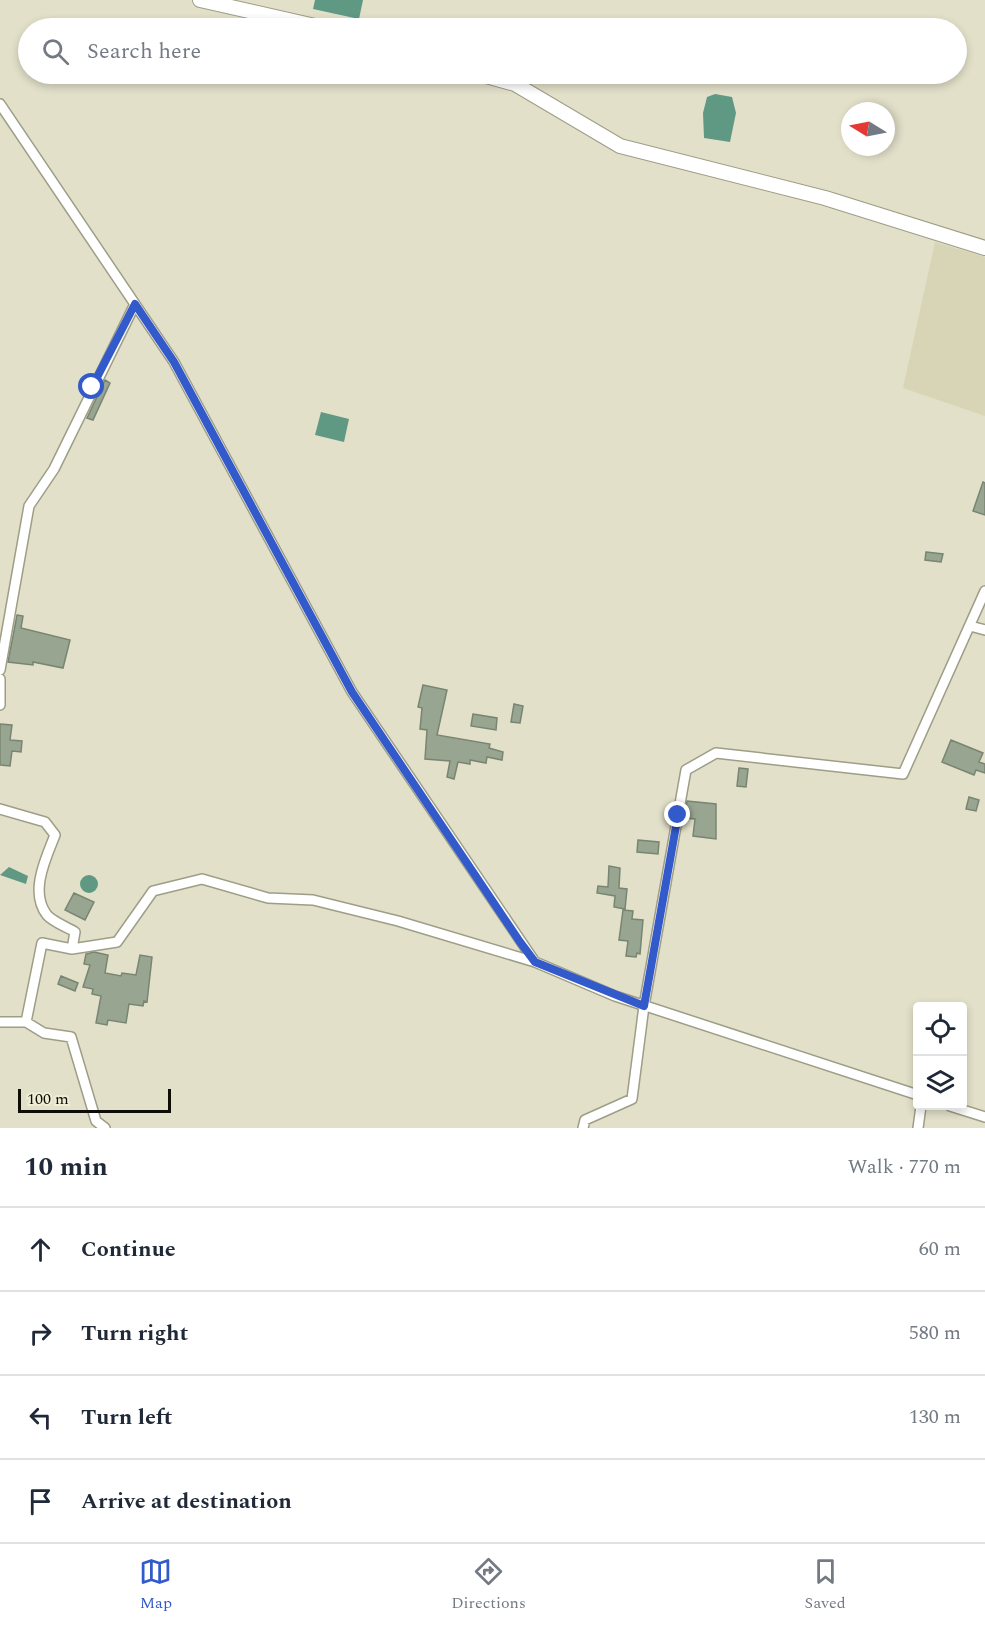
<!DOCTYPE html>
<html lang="en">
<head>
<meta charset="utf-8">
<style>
  :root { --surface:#fff; --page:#f6f6f7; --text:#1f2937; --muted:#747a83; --line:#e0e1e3; --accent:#335aca }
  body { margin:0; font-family:Spectral,serif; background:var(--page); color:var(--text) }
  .controls { position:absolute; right:18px; bottom:18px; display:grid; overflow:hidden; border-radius:6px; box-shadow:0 3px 9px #0003 }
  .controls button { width:54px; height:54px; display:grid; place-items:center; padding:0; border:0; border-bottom:2px solid var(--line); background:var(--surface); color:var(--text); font:30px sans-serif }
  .compass { position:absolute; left:841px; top:102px; width:54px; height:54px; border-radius:50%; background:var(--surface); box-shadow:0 3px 9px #0003; rotate:280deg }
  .scale { position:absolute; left:18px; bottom:15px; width:153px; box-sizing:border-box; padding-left:6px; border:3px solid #0e0e06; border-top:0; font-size:16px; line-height:21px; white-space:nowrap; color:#0e0e06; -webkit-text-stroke:4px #efedd6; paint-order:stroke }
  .stop { position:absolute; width:18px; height:18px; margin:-14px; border:4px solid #335aca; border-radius:50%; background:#fff }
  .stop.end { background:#335aca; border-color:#fff; box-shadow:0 2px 6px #0008 }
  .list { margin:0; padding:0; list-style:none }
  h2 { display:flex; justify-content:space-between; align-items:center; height:78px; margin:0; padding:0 24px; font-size:26px }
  h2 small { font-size:20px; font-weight:400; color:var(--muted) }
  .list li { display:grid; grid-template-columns:39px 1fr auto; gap:18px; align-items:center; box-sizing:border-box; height:84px; padding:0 24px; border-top:2px solid var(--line) }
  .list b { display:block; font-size:22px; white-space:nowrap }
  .list em { font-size:20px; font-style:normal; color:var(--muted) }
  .icon { flex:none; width:33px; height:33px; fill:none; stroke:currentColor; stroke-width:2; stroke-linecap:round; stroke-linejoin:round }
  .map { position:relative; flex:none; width:985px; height:1128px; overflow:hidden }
  .search { position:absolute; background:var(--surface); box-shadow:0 3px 9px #0003; left:18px; right:18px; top:18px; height:66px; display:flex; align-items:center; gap:15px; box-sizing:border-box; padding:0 21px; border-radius:33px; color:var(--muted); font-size:22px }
  .sheet { height:414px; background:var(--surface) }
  nav { display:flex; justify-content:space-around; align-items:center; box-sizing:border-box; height:84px; border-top:2px solid var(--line); background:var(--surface); font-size:16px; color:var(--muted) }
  nav a { display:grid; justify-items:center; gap:3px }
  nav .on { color:var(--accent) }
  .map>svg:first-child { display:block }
</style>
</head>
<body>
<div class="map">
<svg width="985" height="1128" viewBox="0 0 985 1128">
  <rect width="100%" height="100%" fill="#e2e0c9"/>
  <path fill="#d7d5b6" d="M935,242l50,15v159l-82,-28z"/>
  <path fill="#5f9983" d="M315,0h48l-4,19 -46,-10z
    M715,94l17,3 4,16 -6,29 -26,-4 -1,-25 4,-16z
    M321,412l28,7 -5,23 -29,-7z
    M9,867l19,9 -2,8 -26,-9z
    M80 884a9 9 0 1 1 18 0a9 9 0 1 1-18 0Z"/>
  <path fill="#97a591" stroke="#788572" stroke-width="1.5" d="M105,380l5,3 -17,37 -6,-2z
    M983,482l2,1v32l-12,-4z
    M926,552l17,2 -2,8 -16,-2z
    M17,615l6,1 -2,12 49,12 -7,28 -30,-6v3l-25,-3z
    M423,685l24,5 -10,45 53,9 -1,4 14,4 -1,8 -15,-3 -1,6 -16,-3v4l-12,-2 -4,17 -7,-2 3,-16 -25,-2 2,-29 -7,-1 2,-21 -4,-1z
    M514,704l9,2 -3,17 -9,-1z
    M473,714l24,4 -1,12 -25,-4z
    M0,724l12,1 -2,15 12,1 -1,11 -9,-1 -2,15 -10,-1z
    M951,740l32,13 -4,9 6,2v9l-9,-3 -2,5 -32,-13z
    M739,768l9,1 -2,18 -9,-1z
    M969,797l10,3 -3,11 -10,-2z
    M687,801l29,3v35l-23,-3 2,-17 -11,-1z
    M638,840l21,2 -1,12 -21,-2z
    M609,866l11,2 -1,20 8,1 -2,20 -11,-2 1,-11 -18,-3 1,-7 10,1z
    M74,893l20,9 -9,18 -20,-10z
    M623,910l10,1 -1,8 11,1 -3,34 -3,-1 -1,4 -10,-1 2,-15 -9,-1z
    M94,952l14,3 -3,18 16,3 1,-3 14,2 4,-20 12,2 -5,45 -3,-1 -1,5 -14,-2 -3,19 -18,-3 -1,5 -11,-2 5,-27 -9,-2 1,-5 -10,-2 7,-22 -6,-1 2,-10z
    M61,976l17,7 -3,8 -17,-7z"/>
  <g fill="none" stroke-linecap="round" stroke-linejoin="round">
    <defs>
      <path id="minor" d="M0,104l174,258 178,330 183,270 80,34 303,99
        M970,626l15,4
        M0,670l29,-164 25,-37 81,-165
        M0,679v26
        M0,809l45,13 10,13c-9,23 -26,57 -8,80 6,7 20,12 28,17l-3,17
        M0,1022h26l16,-79 30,6 45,-7 36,-51 49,-12 66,19 45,2 85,21 137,41
        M26,1022l18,11 27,4 25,84 9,7
        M950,1106l35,11
        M583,1128l2,-8 47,-21 12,-93 42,-236 30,-17 187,21 82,-183
        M918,1128l3,-22"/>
      <path id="secondary" d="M200,0l124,28
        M479,74l36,10 105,62 205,52 160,50"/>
    </defs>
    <use href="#minor" stroke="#9e9d87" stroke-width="12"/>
    <use href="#secondary" stroke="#9e9d87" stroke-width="16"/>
    <use href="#minor" stroke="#fff" stroke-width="9"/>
    <use href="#secondary" stroke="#fff" stroke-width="14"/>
  </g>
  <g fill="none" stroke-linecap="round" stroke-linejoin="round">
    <path stroke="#335aca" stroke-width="8" d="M92,387l43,-83 39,58 178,330 168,250 15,20 109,44 34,-191"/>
  </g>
</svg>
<div class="controls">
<button><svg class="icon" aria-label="locate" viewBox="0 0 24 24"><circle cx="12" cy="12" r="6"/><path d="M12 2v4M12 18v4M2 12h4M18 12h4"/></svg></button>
<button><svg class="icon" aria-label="layers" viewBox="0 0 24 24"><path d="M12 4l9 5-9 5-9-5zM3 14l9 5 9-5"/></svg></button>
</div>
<svg class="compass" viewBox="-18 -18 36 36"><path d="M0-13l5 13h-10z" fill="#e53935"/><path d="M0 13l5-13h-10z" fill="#747a83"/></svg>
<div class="scale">100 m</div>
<div class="stop" style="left:92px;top:387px"></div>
<div class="stop end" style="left:678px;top:815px"></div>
<div class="search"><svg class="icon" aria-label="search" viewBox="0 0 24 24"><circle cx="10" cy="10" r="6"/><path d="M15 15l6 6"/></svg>Search here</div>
</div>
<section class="sheet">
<h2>10 min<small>Walk · 770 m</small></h2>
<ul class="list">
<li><svg class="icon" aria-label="ahead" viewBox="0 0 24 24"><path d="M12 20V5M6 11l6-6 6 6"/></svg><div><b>Continue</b></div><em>60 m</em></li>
<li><svg class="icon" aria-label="right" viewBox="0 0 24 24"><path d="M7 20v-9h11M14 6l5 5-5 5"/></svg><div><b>Turn right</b></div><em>580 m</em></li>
<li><svg class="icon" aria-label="left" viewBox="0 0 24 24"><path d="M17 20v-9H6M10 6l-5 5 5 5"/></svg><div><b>Turn left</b></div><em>130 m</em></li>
<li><svg class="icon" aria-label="arrive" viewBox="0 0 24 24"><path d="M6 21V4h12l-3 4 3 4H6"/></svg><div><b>Arrive at destination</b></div></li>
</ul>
</section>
<nav>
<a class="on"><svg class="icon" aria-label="map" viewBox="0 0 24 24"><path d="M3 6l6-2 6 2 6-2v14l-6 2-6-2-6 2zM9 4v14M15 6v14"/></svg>Map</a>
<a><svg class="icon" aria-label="directions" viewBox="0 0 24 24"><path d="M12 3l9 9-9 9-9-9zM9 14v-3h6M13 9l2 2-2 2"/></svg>Directions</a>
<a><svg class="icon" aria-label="saved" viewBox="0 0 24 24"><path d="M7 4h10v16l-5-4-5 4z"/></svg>Saved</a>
</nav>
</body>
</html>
